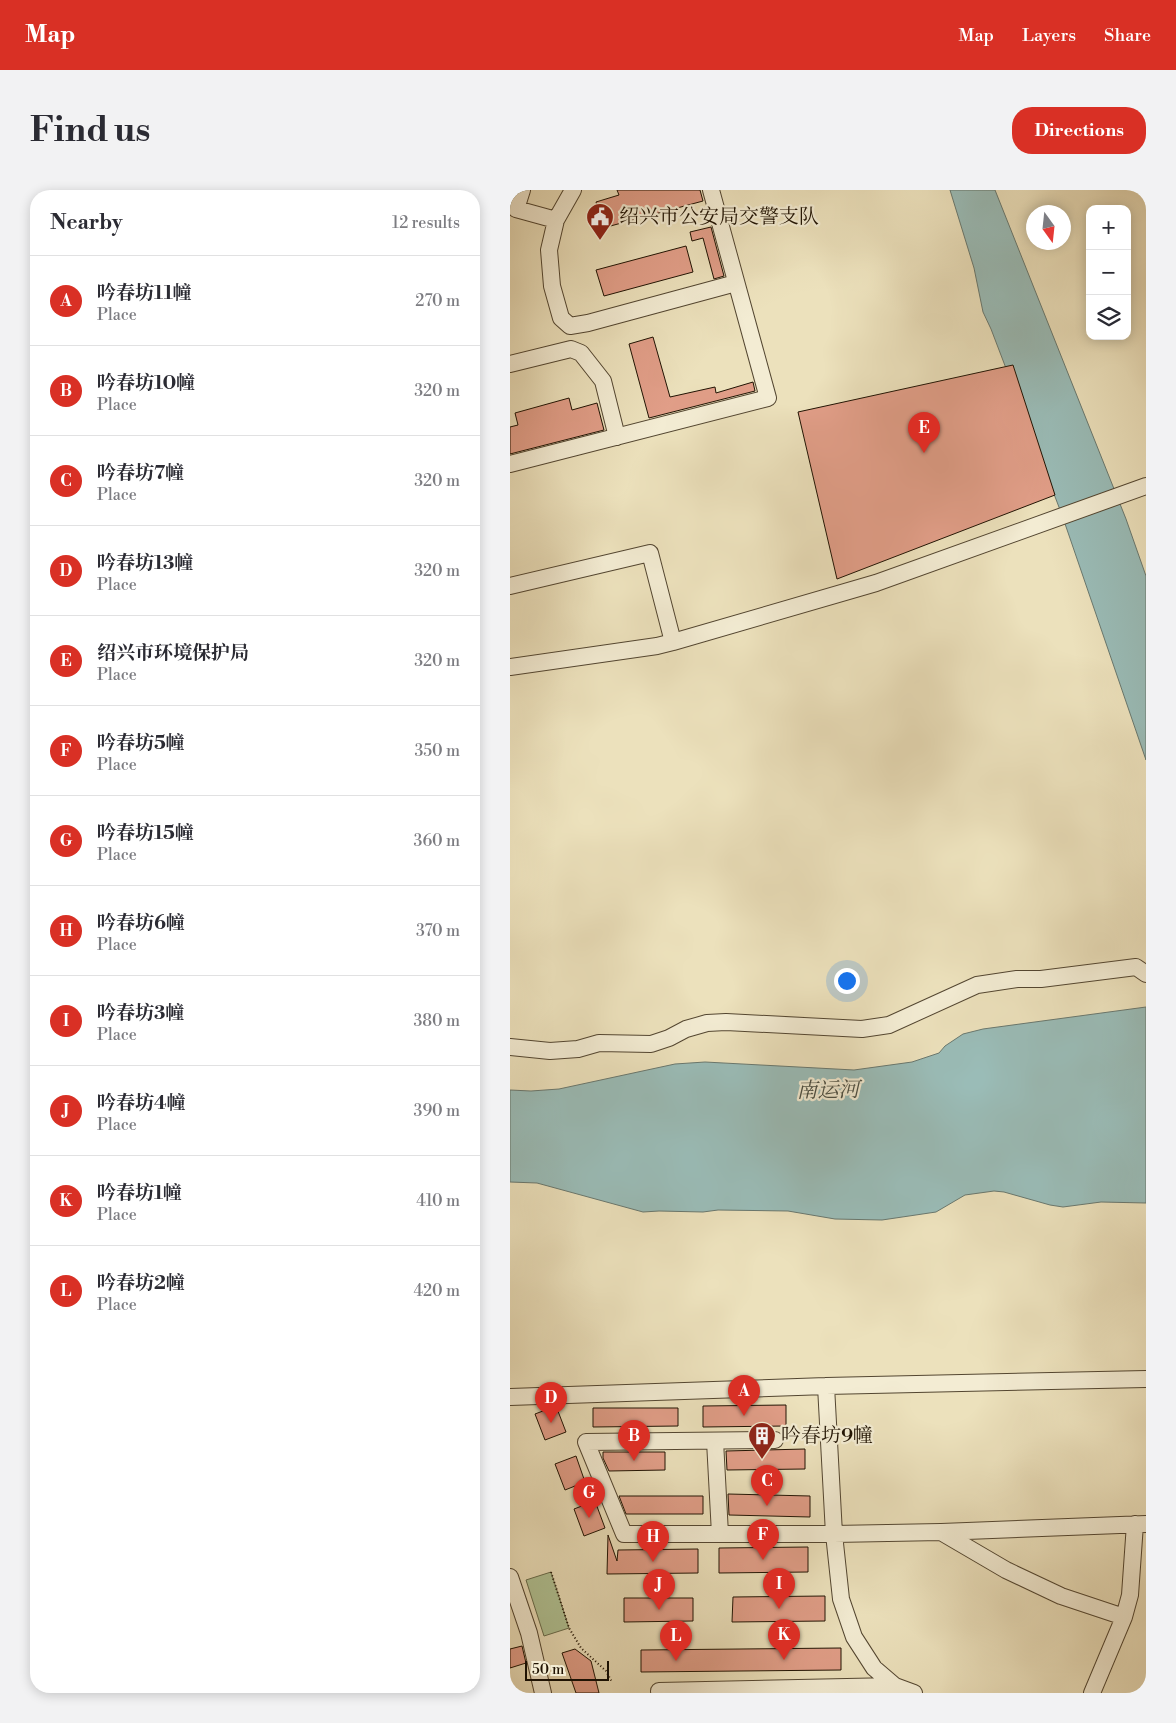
<!DOCTYPE html>
<html lang="en">
<head>
<meta charset="utf-8">
<style>
  :root { --surface:#fff; --page:#f2f2f3; --text:#2b2b33; --muted:#7c7c81; --line:#e1e1e2; --accent:#d93025 }
  body { margin:0; font-family:"Libre Bodoni","Noto Serif SC",serif; background:var(--page); color:var(--text) }
  .controls { position:absolute; right:15px; top:15px; display:grid; overflow:hidden; border-radius:10px; box-shadow:0 2px 12px #0003 }
  .controls button { width:45px; height:45px; display:grid; place-items:center; padding:0; border:0; border-bottom:1px solid var(--line); background:var(--surface); color:var(--text); font:25px sans-serif }
  .compass { position:absolute; left:516px; top:15px; width:45px; height:45px; border-radius:50%; background:var(--surface); box-shadow:0 2px 12px #0003; rotate:165deg }
  .scale { position:absolute; left:15px; bottom:12px; width:84px; box-sizing:border-box; padding-left:5px; border:2px solid #201303; border-top:0; font-size:14px; line-height:18px; white-space:nowrap; color:#201303; -webkit-text-stroke:4px #f3ecd3; paint-order:stroke }
  .you { position:absolute; left:336px; top:790px; width:18px; height:18px; margin:-12px; border:4px solid #fff; border-radius:50%; background:#1a73e8; box-shadow:0 0 0 8px #1a73e833 }
  .badge { display:grid; place-items:center; width:32px; height:32px; border-radius:50%; background:var(--accent); color:#fff; font-size:16px; font-weight:700 }
  .pin { position:absolute; translate:-50% -41px; filter:drop-shadow(0 1px 2px #0008) }
  .pin::after { content:''; position:absolute; top:26px; width:18px; height:15px; background:inherit; clip-path:polygon(0 0,100% 0,50% 100%) }
  .list { margin:0; padding:0; list-style:none }
  h2 { display:flex; justify-content:space-between; align-items:center; height:65px; margin:0; padding:0 20px; font-size:21px }
  h2 small { font-size:16px; font-weight:400; color:var(--muted) }
  .list li { display:grid; grid-template-columns:32px 1fr auto; gap:15px; align-items:center; box-sizing:border-box; height:90px; padding:0 20px; border-top:1px solid var(--line) }
  .list b { display:block; font-size:19px; white-space:nowrap }
  .list p { margin:0; font-size:16px; white-space:nowrap; color:var(--muted) }
  .list em { font-size:16px; font-style:normal; color:var(--muted) }
  .icon { flex:none; width:28px; height:28px; fill:none; stroke:currentColor; stroke-width:2; stroke-linecap:round; stroke-linejoin:round }
  .map { position:relative; flex:none; width:636px; height:1503px; overflow:hidden; border-radius:20px }
  header { display:flex; align-items:center; gap:30px; box-sizing:border-box; height:70px; padding:0 25px; background:var(--accent); color:#fff }
  header strong { font-size:24px }
  nav { display:flex; gap:28px; margin-inline-start:auto; font-size:18px }
  .intro { display:flex; align-items:center; justify-content:space-between; box-sizing:border-box; height:120px; padding:0 30px }
  h1 { margin:0; font-size:35px }
  .button { padding:12px 22px; border-radius:20px; background:var(--accent); color:#fff; font-size:18px; font-weight:700 }
  main { display:flex; gap:30px; padding:0 30px }
  aside { flex:1; background:var(--surface); border-radius:20px; box-shadow:0 2px 12px #0003 }
  .map>svg:first-child { display:block }
</style>
</head>
<body>
<header>
<strong>Map</strong>
<nav><a>Map</a><a>Layers</a><a>Share</a></nav>
</header>
<div class="intro"><h1>Find us</h1><a class="button">Directions</a></div>
<main>
<aside>
<h2>Nearby<small>12 results</small></h2>
<ul class="list">
<li><span class="badge">A</span><div><b>吟春坊11幢</b><p>Place</p></div><em>270 m</em></li>
<li><span class="badge">B</span><div><b>吟春坊10幢</b><p>Place</p></div><em>320 m</em></li>
<li><span class="badge">C</span><div><b>吟春坊7幢</b><p>Place</p></div><em>320 m</em></li>
<li><span class="badge">D</span><div><b>吟春坊13幢</b><p>Place</p></div><em>320 m</em></li>
<li><span class="badge">E</span><div><b>绍兴市环境保护局</b><p>Place</p></div><em>320 m</em></li>
<li><span class="badge">F</span><div><b>吟春坊5幢</b><p>Place</p></div><em>350 m</em></li>
<li><span class="badge">G</span><div><b>吟春坊15幢</b><p>Place</p></div><em>360 m</em></li>
<li><span class="badge">H</span><div><b>吟春坊6幢</b><p>Place</p></div><em>370 m</em></li>
<li><span class="badge">I</span><div><b>吟春坊3幢</b><p>Place</p></div><em>380 m</em></li>
<li><span class="badge">J</span><div><b>吟春坊4幢</b><p>Place</p></div><em>390 m</em></li>
<li><span class="badge">K</span><div><b>吟春坊1幢</b><p>Place</p></div><em>410 m</em></li>
<li><span class="badge">L</span><div><b>吟春坊2幢</b><p>Place</p></div><em>420 m</em></li>
</ul>
</aside>
<div class="map">
<svg width="636" height="1503" viewBox="0 0 636 1503">
  <rect width="100%" height="100%" fill="#ece1bc"/>
  <filter id="stains"><feTurbulence type="fractalNoise" baseFrequency=".004" numOctaves="4"/><feColorMatrix values="0 0 0 0 .2 0 0 0 0 .09 0 0 0 0 .02 0 0 0 .5 -.17"/></filter>
  <radialGradient id="worn" r=".72"><stop offset=".6" stop-color="#630" stop-opacity="0"/><stop offset="1" stop-color="#630" stop-opacity=".3"/></radialGradient>
  <path fill="#b1c496" stroke="#686c4c" d="M41,1382l18,56 -25,8 -18,-56z"/>
  <path fill="#9abcb7" stroke="#69786f" d="M440,0h45l131,329 20,57v184l-84,-245 -71,-186 -8,-17 -9,-44z
    M636,817v196l-45,-1 -38,5 -13,-2 -46,-13 -10,-1 -29,4 -29,17 -54,8 -47,-1 -47,-8 -70,-1 -15,2 -44,-1 -16,1 -106,-29 -27,-1v-92l21,1 28,-2 116,-25 30,-2 149,8 58,-8 27,-9 6,-7 18,-12 20,-5z"/>
  <path fill="#e19e88" stroke="#201303" d="M107,0h83l3,11 -100,27 -7,-26 23,-7z
    M201,37l13,49 -10,3 -11,-41 -11,3 -2,-9z
    M176,56l7,26 -89,24 -8,-26z
    M143,147l17,60 45,-10 1,6 37,-11 2,9 -106,27 -20,-74z
    M503,175l42,130 -218,84 -39,-167z
    M59,208l3,12 25,-7 7,27 -94,24v-27l8,-2 -3,-12z
    M276,1215v21l-83,1v-21z
    M46,1216l10,26 -21,8 -10,-26z
    M83,1218h85v18l-85,1z
    M295,1259v20l-78,1 -1,-19z
    M93,1262h62v18l-56,1 -6,-13z
    M66,1266l9,26 -20,8 -10,-26z
    M218,1304l82,2v21l-81,-2z
    M109,1306h84v18h-77z
    M85,1311l10,27 -21,8 -10,-27z
    M98,1345l9,26 1,-11 80,-1v24l-91,1z
    M298,1357v25l-89,1v-25z
    M315,1406v25l-93,1 1,-25z
    M114,1408h69v23l-69,1z
    M12,1456l4,17 -16,5v-19z
    M331,1458v22l-200,2v-22z
    M65,1459l16,12 8,32h-23l-14,-40z"/>
  <g fill="none" stroke-linecap="round" stroke-linejoin="round">
    <defs>
      <path id="minor" d="M12,0l-6,19 40,11
        M63,0l-17,30 -7,30 3,36 9,32 9,8 18,-3 148,-40
        M0,174l61,-15 10,4 22,28 14,56
        M0,274l258,-66 -57,-208
        M0,396l140,-33 23,89
        M0,477l147,-21 16,-4 203,-59 270,-97
        M0,857l40,4 28,-2 21,-6 52,1 18,-6 17,-9 21,-6 19,-1 136,7 27,-4 88,-40 40,-6h24l95,-12 10,7
        M316,1196l8,148 107,-2 205,-8
        M0,1207l316,-11 320,-7
        M265,1250l-189,2 38,92h210l7,65 13,38 20,31 21,18 19,7
        M205,1251l5,93
        M431,1342l65,38 55,26 63,21 -32,76
        M0,1387l19,56 14,60
        M614,1427l6,-22 5,-71
        M149,1501l236,-5"/>
    </defs>
    <use href="#minor" stroke="#534631" stroke-width="18"/>
    <path stroke="#201303" stroke-width="2" stroke-dasharray="1 2.5" stroke-linecap="butt" d="M41,1382l18,56 12,20 25,23 6,11"/>
    <use href="#minor" stroke="#f3ecd3" stroke-width="16"/>
  </g>
  <defs>
    <symbol id="civic-pin" viewBox="-11 -11 22 30"><path d="M0 17L-7.5 6A9.5 9.5 0 1 1 7.5 6Z" fill="#8f2418" stroke="#f3ecd3"/><path d="M-.6-6.5H3V-4.5H.6V-3L4-1V1h2V6H-6V1h2V-1L-.6-3ZM-1.2 2.5V6h2.4V2.5Z" fill="#fff"/></symbol>
    <symbol id="building-pin" viewBox="-11 -11 22 30"><path d="M0 17L-7.5 6A9.5 9.5 0 1 1 7.5 6Z" fill="#8f2418" stroke="#f3ecd3"/><path d="M-4-6H4V6H1V3H-1V6H-4ZM-2.5-4.3h1.7v1.8h-1.7ZM.8-4.3h1.7v1.8H.8ZM-2.5-1h1.7V.8h-1.7ZM.8-1h1.7V.8H.8Z" fill="#fff"/></symbol>
  </defs>
  <g fill-rule="evenodd">
    <use href="#civic-pin" x="74" y="11" width="32" height="43"/>
    <use href="#building-pin" x="236" y="1230" width="32" height="43"/>
  </g>
  <g text-anchor="middle" dominant-baseline="central" stroke-width="4.5" stroke-linejoin="round" paint-order="stroke">
    <g font-size="20" fill="#201303" stroke="#f3ecd3" text-anchor="start">
      <text x="109" y="27">绍兴市公安局交警支队</text>
      <text x="271" y="1246">吟春坊9幢</text>
    </g>
    <g font-size="21" font-style="italic" fill="#4b4e42" stroke="#f3ecd3">
      <text transform="translate(318 901) rotate(-1)">南运河</text>
    </g>
  </g>
  <rect width="100%" height="100%" filter="url(#stains)"/>
  <rect width="100%" height="100%" fill="url(#worn)"/>
</svg>
<div class="controls">
<button>+</button>
<button>−</button>
<button><svg class="icon" aria-label="layers" viewBox="0 0 24 24"><path d="M12 4l9 5-9 5-9-5zM3 14l9 5 9-5"/></svg></button>
</div>
<svg class="compass" viewBox="-18 -18 36 36"><path d="M0-13l5 13h-10z" fill="#e53935"/><path d="M0 13l5-13h-10z" fill="#7c7c81"/></svg>
<div class="scale">50 m</div>
<div class="you"></div>
<div class="pin badge" style="left:234px;top:1226px">A</div>
<div class="pin badge" style="left:124px;top:1271px">B</div>
<div class="pin badge" style="left:257px;top:1316px">C</div>
<div class="pin badge" style="left:41px;top:1233px">D</div>
<div class="pin badge" style="left:414px;top:263px">E</div>
<div class="pin badge" style="left:253px;top:1370px">F</div>
<div class="pin badge" style="left:79px;top:1328px">G</div>
<div class="pin badge" style="left:143px;top:1372px">H</div>
<div class="pin badge" style="left:269px;top:1419px">I</div>
<div class="pin badge" style="left:149px;top:1420px">J</div>
<div class="pin badge" style="left:274px;top:1470px">K</div>
<div class="pin badge" style="left:166px;top:1471px">L</div>
</div>
</main>
</body>
</html>
